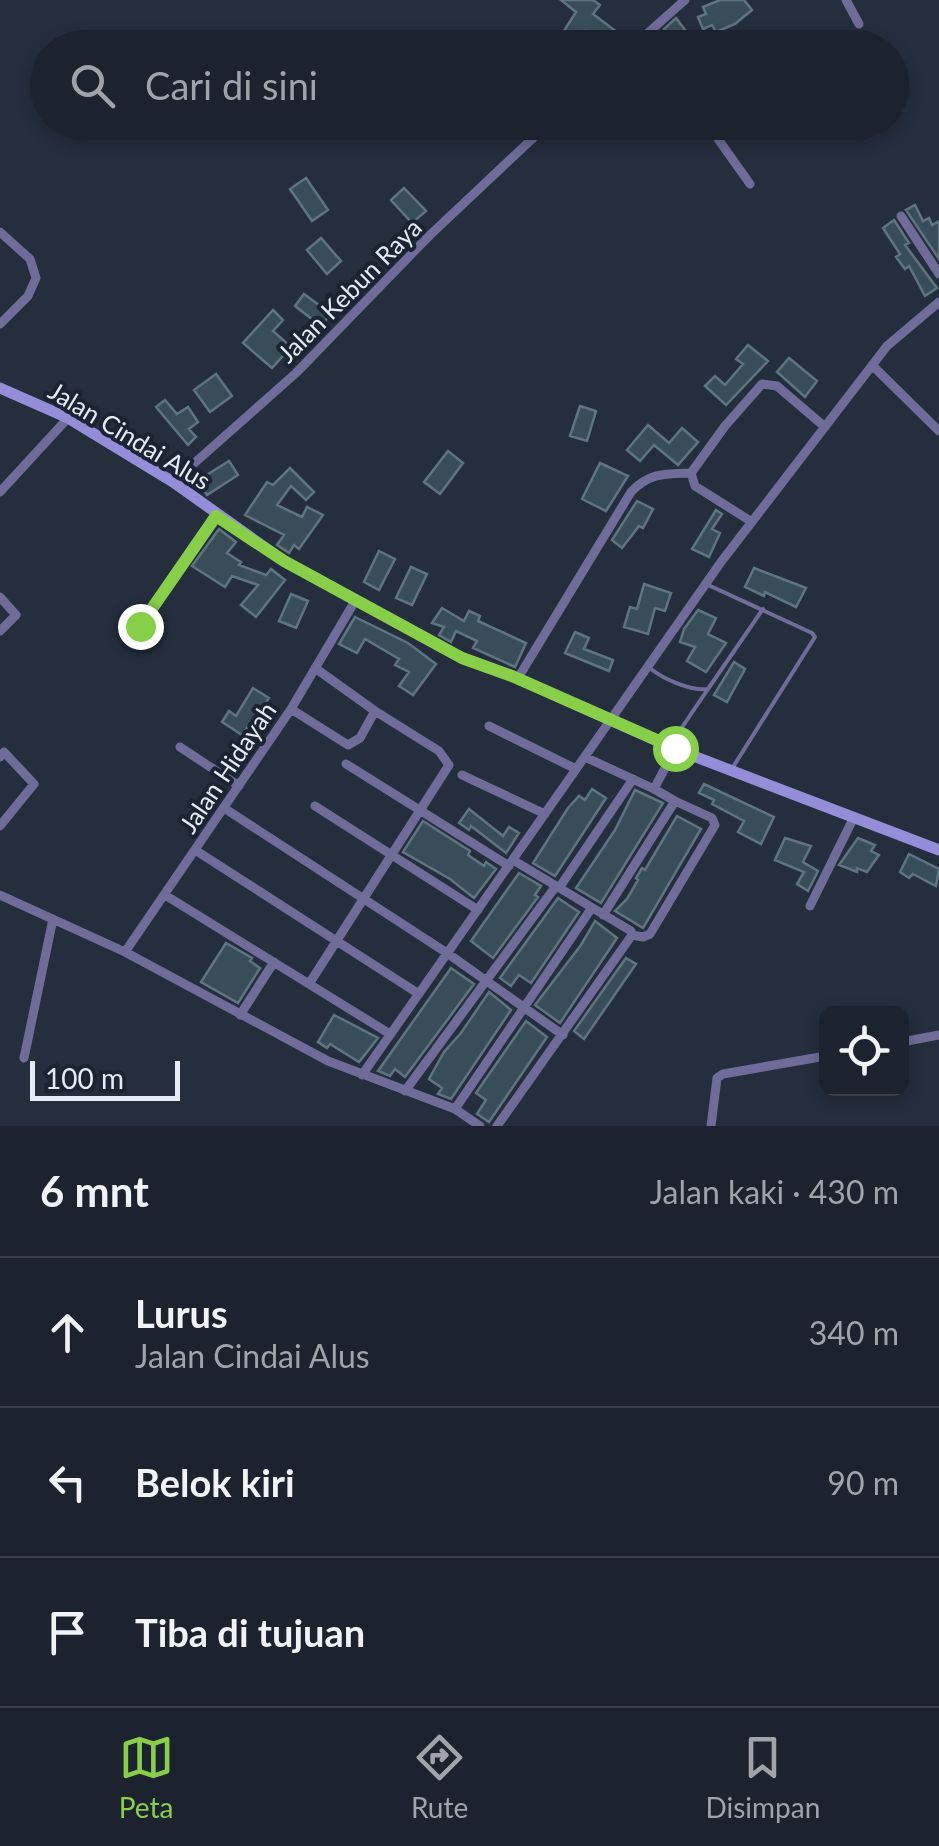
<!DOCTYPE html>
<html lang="id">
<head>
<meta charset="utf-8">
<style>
  :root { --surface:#1c222e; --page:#252a36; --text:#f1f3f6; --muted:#a0a4aa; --line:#3a3f4a; --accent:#88cf49 }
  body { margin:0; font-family:Lato,sans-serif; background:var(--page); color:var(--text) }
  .controls { position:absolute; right:30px; bottom:30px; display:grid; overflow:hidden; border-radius:15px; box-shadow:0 5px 15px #0003 }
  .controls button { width:90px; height:90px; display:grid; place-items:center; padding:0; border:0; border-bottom:2px solid var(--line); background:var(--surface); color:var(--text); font:50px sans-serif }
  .scale { position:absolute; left:30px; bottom:25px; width:150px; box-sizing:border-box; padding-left:10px; border:5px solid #e6ecf6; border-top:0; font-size:28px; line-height:35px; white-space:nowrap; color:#e6ecf6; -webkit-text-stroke:8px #1b2433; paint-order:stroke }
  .stop { position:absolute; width:30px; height:30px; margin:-22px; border:8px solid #88cf49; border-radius:50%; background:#fff }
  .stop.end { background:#88cf49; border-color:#fff; box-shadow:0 2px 10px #0008 }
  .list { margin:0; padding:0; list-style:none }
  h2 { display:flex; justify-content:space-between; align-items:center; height:130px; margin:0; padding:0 40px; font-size:42px }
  h2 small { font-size:32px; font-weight:400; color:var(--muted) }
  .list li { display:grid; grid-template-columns:65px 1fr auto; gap:30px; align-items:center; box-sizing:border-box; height:150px; padding:0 40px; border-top:2px solid var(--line) }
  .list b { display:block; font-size:38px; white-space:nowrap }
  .list p { margin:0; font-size:32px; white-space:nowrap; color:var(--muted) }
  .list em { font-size:32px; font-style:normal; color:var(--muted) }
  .icon { flex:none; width:55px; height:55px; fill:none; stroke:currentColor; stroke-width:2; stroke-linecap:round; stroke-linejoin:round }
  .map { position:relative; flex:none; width:939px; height:1126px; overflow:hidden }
  .search { position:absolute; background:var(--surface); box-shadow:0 5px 15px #0003; left:30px; right:30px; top:30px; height:110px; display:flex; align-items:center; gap:25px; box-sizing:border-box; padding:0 35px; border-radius:55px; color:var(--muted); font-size:38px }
  .sheet { height:580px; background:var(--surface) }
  nav { display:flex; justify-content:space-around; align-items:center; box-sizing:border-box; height:140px; border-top:2px solid var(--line); background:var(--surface); font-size:28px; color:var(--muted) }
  nav a { display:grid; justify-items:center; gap:5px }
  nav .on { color:var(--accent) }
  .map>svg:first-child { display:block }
</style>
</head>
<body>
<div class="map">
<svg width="939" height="1126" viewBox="0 0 939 1126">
  <rect width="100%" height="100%" fill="#252e3d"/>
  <path fill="#394d59" stroke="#5f7481" stroke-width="2.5" d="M561,0h32l7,5 -7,9 28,21 -14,13 -21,-17 -11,13 -13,-10 14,-22z
    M720,0h24l8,10 -17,14 -19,8 -4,-7 -9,4 -5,-12 8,-3 -3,-7z
    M676,18l10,13 14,17h-44l13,-13 -5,-6z
    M306,178l22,32 -16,11 -22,-32z
    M404,188l22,23 -14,12 -21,-23z
    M915,205l8,16 6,-3 3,7 7,-4v38l-33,-49z
    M894,220l15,23 -4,2 32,43 -12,8 -16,-30 -4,3 -9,-12 4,-3 -17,-26z
    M321,238l20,23 -14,13 -20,-24z
    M304,294l27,20 -10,12 -26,-20z
    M273,310l10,10 -10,11 18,16 -19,21 -29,-25z
    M748,345l20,16 -42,44 -21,-19 10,-10 10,9 18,-21 -7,-5z
    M789,358l28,23 -12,16 -28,-25z
    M216,374l16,22 -22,16 -16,-22z
    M165,400l12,14 11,-7 10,15 -9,7 7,8 -8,8 -32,-38z
    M580,406l16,5 -9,30 -17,-5z
    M648,425l21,18 13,-15 16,14 -20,23 -24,-20 -14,16 -13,-11z
    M448,451l15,12 -23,31 -16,-12z
    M229,461l9,14 -31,20 -10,-14z
    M600,463l28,13 -22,35 -24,-12z
    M290,468l24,24 -8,8 -15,-14 -14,19 25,12 5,-10 16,8 -24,34 -5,-4 -5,8 -12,-8 7,-10 -39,-20 22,-33 6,3z
    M637,501l16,8 -10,19 -4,-2 -17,22 -10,-8z
    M716,510l6,4 -10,15 8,4 -11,24 -17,-8z
    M219,529l17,13 -9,11 14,9 -2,3 27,10 5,-6 14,11 -29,37 -15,-12 17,-20 -26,-9 -7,11 -33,-21z
    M379,551l16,8 -16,31 -15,-8z
    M411,567l16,7 -15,31 -16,-7z
    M754,568l52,20 -10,19 -31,-15 -1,4 -19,-9z
    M644,584l27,9 -6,18 -10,-3 -7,26 -24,-7 6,-20 7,2z
    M291,594l17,7 -12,27 -17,-7z
    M442,608l22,13 5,-10 11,5 -2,5 48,22 -11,24 -42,-19 4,-7 -21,-10 -5,11 -12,-7 5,-8 -12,-4z
    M698,610l18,8 -8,16 18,9 -20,29 -19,-11 8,-14 -15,-5 4,-13z
    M355,617l53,26 28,21 -23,31 -14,-9 10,-14 -14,-7 4,-6 -34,-20 -8,14 -18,-9z
    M575,632l14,6 -5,11 29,11 -4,11 -44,-18z
    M734,662l11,7 -18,33 -13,-7z
    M253,688l16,10 -27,37 -20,-13 7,-11 7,5z
    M704,784l70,33 -13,27 -23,-12 6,-11 -32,-17 2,-4 -15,-7z
    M592,789l14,9 -51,78 -22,-13 35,-55 11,-12 6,4z
    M635,790l28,13 -62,100 -25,-15 39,-58z
    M469,809l34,27 6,-9 10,6 -13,20 -35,-27 -2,4 -10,-7z
    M677,816l24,13 -58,99 -28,-17 12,-12 11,-19 -2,-2 6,-10 3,2z
    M423,821l47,30 -2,4 16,11 2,-4 10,7 -22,29 -24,-19 -47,-27z
    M785,838l26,8 -8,16 15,9 -10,20 -11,-7 7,-12 -29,-12z
    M858,838l17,7 -4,6 8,4 -12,17 -10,-4v4l-18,-7z
    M909,854l30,15 -3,17 -23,-12 -4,4 -9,-6z
    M519,873l22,13 -6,9 3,2 -45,61 -22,-17z
    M558,898l21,14 -48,71 -12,-8 -8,11 -11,-8z
    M595,921l22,17 -57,85 -25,-18 46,-60z
    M226,943l26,15 -2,3 10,7 -22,35 -37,-21z
    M626,958l10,6 -52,75 -10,-8z
    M451,968l23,16 -69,93 -10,-8 -5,7 -12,-5z
    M489,992l22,18 -60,89 -13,-5 4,-6 -13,-9 15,-27 17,-19z
    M334,1015l44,23 -19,24 -29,-18 -3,4 -9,-6z
    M526,1021l21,16 -58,85 -12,-8 9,-14 -10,-7z"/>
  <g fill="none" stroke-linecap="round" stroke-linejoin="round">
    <path stroke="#6f6c9a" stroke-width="4" d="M706,584l106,49 3,4 -82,130
      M651,669c14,11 40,22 57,20l55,-80
      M672,742l36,-53"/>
    <path stroke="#6f6c9a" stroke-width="9" d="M846,0l13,24
      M631,48l54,-48
      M706,122l44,62
      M901,216l38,58
      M0,232l30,27 6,19 -8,18 -28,28
      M872,365l67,66
      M691,473l34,-47 37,-42 15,2 48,41
      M691,473l4,13 57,36
      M173,482l123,-109 133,-137 121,-114
      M0,492l68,-74
      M0,597l16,18 -16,16
      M140,626l77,-110
      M518,678l113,-186c19,-20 35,-18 60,-19
      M291,709l57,36 12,-7 15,-27
      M489,726l87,43
      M180,747l59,39
      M0,757l4,-5 30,32 -34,42
      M585,757l69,32
      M346,764l163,102
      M462,775l83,39
      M315,806l163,104
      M224,808l223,145 116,82
      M195,850l224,144
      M559,888l74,-109
      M0,895l125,57 203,109 127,48 25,17
      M165,895l225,139
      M810,906l44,-89
      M603,915l72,-114 -21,-12 21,-40
      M632,935l11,2 7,-3 65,-109 -3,-7 -37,-17
      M125,952l166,-243 64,-108
      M309,984l140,-219 -10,-14 -64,-40 -60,-43
      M240,1015l34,-53
      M902,1042l37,-7
      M24,1058l29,-139
      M362,1075l359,-513 166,-216 52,-44
      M405,1091l151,-205
      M455,1109l136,-200
      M497,1126l135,-191 -1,-4 -118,-71
      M711,1126l6,-48 6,-4 103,-18"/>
    <path stroke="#948ed8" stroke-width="11" d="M0,388l68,30 105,64 111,79 178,97 50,18 163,73 264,101"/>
  </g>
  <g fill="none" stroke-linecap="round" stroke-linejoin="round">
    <path stroke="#88cf49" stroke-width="12" d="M140,626l76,-110 68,45 178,97 50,18 163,72"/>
  </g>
  <g text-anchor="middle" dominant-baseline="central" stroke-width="8" stroke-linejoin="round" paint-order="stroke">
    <g font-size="25" fill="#e6ecf6" stroke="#1b2433">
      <text transform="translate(349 290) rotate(-45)">Jalan Kebun Raya</text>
      <text transform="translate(130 435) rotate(31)">Jalan Cindai Alus</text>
      <text transform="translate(227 767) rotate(-56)">Jalan Hidayah</text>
    </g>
  </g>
</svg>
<div class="controls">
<button><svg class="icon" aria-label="locate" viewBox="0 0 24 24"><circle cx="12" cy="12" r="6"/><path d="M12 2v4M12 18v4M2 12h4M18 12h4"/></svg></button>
</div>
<div class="scale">100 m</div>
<div class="stop" style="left:675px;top:748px"></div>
<div class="stop end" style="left:140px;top:626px"></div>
<div class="search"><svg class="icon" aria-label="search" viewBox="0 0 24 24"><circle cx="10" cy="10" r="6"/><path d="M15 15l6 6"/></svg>Cari di sini</div>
</div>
<section class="sheet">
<h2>6 mnt<small>Jalan kaki · 430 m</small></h2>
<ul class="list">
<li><svg class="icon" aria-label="ahead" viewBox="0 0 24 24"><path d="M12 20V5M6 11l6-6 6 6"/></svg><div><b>Lurus</b><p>Jalan Cindai Alus</p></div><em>340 m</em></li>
<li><svg class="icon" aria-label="left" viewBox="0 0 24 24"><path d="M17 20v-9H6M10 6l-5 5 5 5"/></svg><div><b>Belok kiri</b></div><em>90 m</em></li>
<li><svg class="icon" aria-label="arrive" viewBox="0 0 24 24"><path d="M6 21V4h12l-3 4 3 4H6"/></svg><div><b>Tiba di tujuan</b></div></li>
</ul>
</section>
<nav>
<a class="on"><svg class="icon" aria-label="map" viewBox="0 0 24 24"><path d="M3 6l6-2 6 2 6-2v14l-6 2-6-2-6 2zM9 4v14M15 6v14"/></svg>Peta</a>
<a><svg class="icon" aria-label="directions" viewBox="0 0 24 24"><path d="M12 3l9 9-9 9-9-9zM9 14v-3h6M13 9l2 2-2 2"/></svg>Rute</a>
<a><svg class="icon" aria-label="saved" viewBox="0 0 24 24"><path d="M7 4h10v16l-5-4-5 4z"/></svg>Disimpan</a>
</nav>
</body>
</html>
